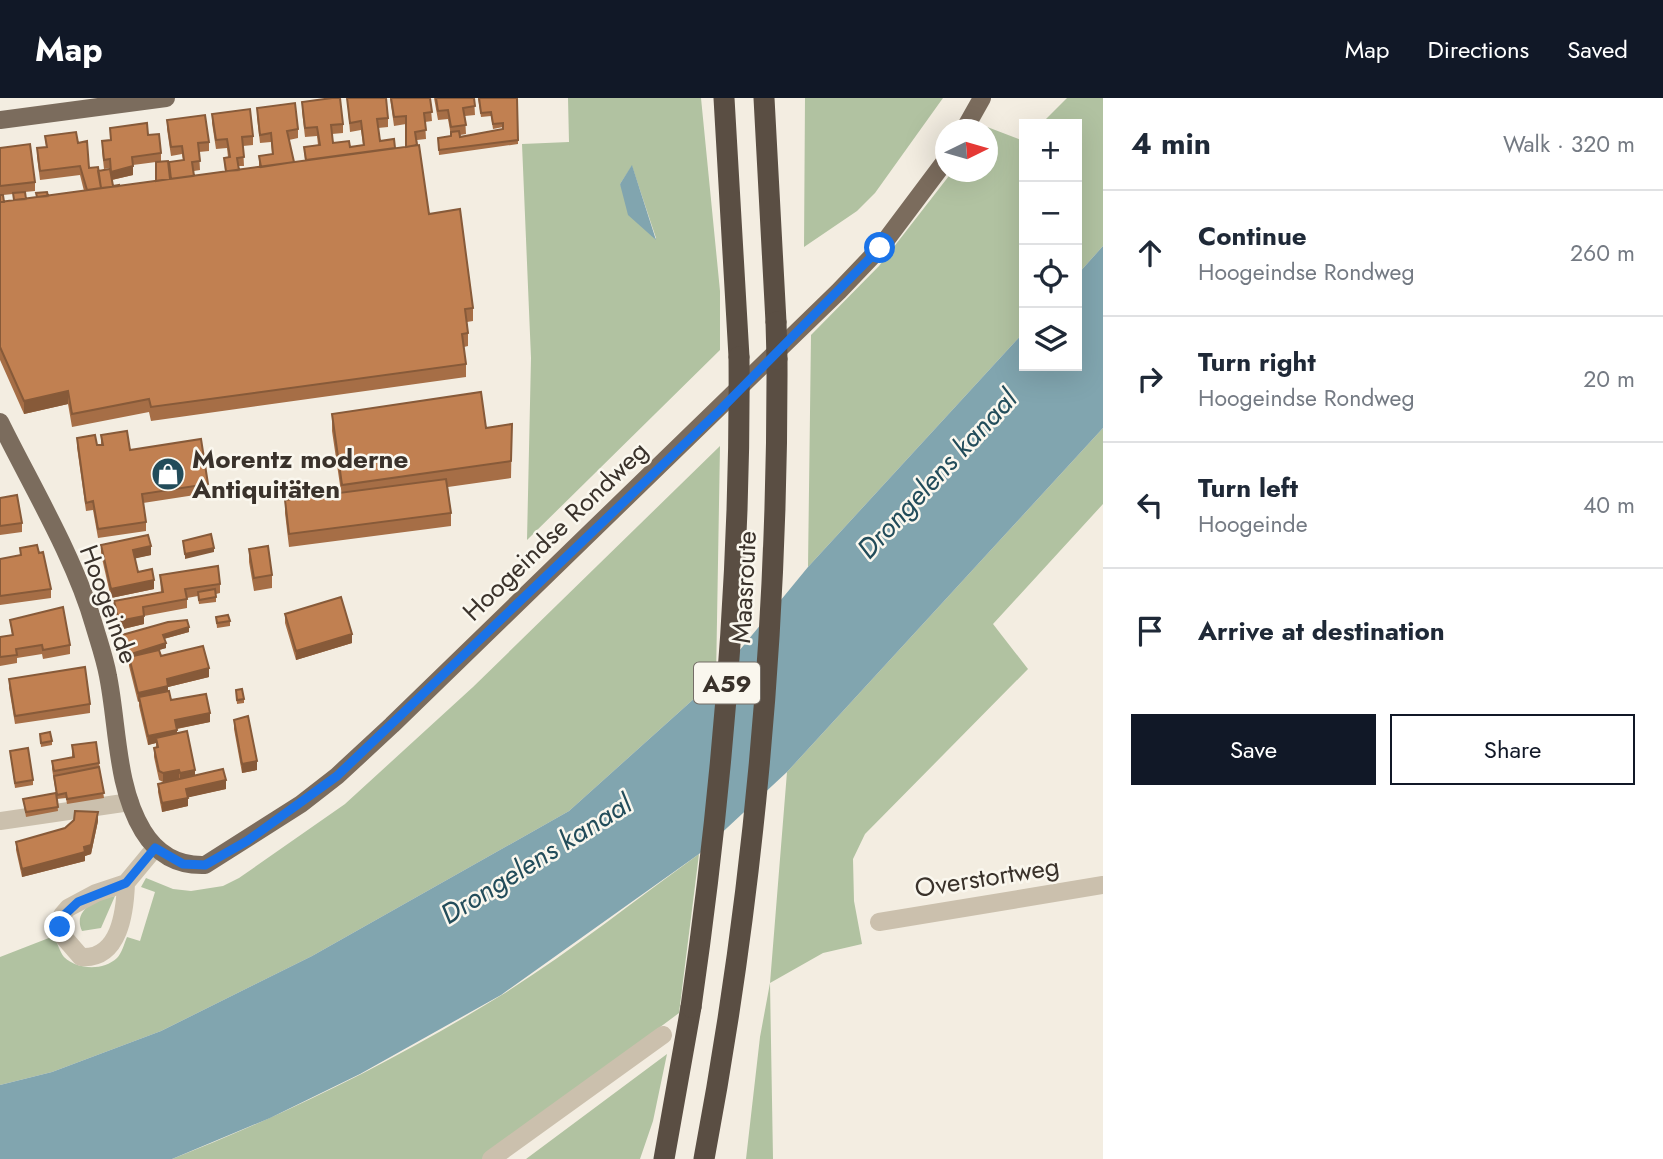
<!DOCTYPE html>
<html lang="en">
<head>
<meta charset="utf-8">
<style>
  :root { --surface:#fff; --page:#f6f6f7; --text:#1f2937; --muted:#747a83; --line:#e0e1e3; --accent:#111827 }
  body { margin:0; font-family:Jost,sans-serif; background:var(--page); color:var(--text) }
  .controls { position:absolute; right:21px; top:21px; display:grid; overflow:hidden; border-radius:0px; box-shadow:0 7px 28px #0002 }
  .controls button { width:63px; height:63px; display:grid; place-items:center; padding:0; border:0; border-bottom:2px solid var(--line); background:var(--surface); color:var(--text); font:35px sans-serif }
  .compass { position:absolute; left:935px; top:21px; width:63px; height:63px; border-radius:50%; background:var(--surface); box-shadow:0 7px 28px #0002; rotate:85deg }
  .stop { position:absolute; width:21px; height:21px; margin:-16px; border:5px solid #1a73e8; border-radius:50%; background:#fff }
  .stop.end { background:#1a73e8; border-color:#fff; box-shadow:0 2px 7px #0008 }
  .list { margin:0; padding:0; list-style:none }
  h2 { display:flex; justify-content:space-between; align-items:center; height:91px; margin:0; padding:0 28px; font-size:30px }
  h2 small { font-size:23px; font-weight:400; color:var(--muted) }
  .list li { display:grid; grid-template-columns:46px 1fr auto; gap:21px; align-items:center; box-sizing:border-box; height:126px; padding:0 28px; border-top:2px solid var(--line) }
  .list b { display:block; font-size:26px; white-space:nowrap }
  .list p { margin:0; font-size:23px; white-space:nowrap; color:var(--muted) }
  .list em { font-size:23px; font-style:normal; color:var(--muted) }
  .actions { display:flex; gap:14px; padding:21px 28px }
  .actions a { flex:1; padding:16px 0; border:2px solid var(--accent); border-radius:0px; text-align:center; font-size:24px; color:var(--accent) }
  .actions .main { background:var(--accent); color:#fff }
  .icon { flex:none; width:38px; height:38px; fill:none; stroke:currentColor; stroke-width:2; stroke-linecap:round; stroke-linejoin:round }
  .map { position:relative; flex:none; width:1103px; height:1061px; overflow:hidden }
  header { display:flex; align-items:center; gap:42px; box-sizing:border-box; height:98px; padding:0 35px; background:var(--accent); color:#fff }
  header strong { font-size:33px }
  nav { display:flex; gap:38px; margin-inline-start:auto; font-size:24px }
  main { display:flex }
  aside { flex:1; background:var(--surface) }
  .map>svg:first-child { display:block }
</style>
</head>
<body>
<header>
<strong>Map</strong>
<nav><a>Map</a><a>Directions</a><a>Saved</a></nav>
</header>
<main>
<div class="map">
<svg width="1103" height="1061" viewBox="0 0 1103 1061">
  <rect width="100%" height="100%" fill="#f3ede1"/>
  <path fill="#b1c2a1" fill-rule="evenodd" d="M568,0h133l19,193v59l-193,190 4,-182 -9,-214 47,-2zM632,68l24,72 -1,1 -35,-55z
    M805,0h138l-68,95 -18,18 -53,36z
    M1067,0h36v148l-26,29v-151h-36z
    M982,27l42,16v191l-216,235 3,-232 68,-69 73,-94h36v-42l-8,-1z
    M1103,330v76l-110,120 35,45 -163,165 -12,25 1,42 8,43 -39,9 -53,30 3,176h-27l14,-122 10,-54 17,-211z
    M720,348l-4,233 -147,132 -257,145 -151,75 -109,41 -52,13v-128l54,-21c3,6 6,16 10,21 14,13 39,14 53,1 5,-5 7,-14 10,-21l13,4 15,-49 -14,-5 5,-9 27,11 18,2 32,-5 16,-8 106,-74 128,-117z
    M699,756l-20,159 -196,146h-311c113,-44 224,-99 328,-163 69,-43 134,-95 199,-142z
    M115,798l-14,32 -19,3c-10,-22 16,-32 33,-35z
    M667,956l-14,67 -13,38h-114z"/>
  <path fill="#81a5af" d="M632,67l24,75 -28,-25 -8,-31z
    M1103,148v182l-316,344 -88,82 -198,141 -141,79 -90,44 -98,41h-172v-74l52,-13 109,-41 151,-75 257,-145 147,-132 92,-112 216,-235v34h53v-91z"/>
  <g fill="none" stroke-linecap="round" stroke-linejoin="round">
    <path stroke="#cbc0ad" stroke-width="18" d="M0,723l130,-19
      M126,785c-1,28 -6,77 -45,74l-19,-22v-20l6,-7 28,-15 30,-10 29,-35
      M879,824l224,-37
      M491,1061l172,-124"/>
    <path stroke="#7b6c5d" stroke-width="18" d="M0,22l166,-22
      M964,32l18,-32
      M0,324c31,63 75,136 94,203 5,17 11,34 14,51 10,50 8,111 35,155 14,23 34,35 62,34l96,-61 36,-28 55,-51 447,-434 41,-43 66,-88"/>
    <path stroke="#5a4e43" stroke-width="21" d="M724,0l15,259
      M764,0l12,224
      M664,1061l27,-152
      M704,1061c50,-265 74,-531 73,-800"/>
    <path stroke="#5a4e43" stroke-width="21" d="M776,224l1,37
      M691,909c31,-215 50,-432 48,-650"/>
  </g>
  <path fill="#a66e46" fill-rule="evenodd" d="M347,0l41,20v9l-10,1 2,13 15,7 11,-1v-23l-12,2 -4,-28h40l2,23 -7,1 1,17 -9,1 12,74 44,94v13l-6,1 1,11v13l-4,1 2,17v13l-315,44 -2,-9 -77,15 -4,-23 -44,10 -24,-54v-212l35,34v9l-10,1 1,7 58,-8 -4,-16 -40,5 -3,-23v-9l9,-1 -1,-11 33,7 11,25 9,3 12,-1v-2l-6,1 -2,-19v-9l8,-1v-12l38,7 13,18v8l8,6 14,-7 -1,-6 -11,2 -4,-27v-9l42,22v9l-10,1 1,18 -6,1v5l31,-5 -1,-13 4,-1 -1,-9 -11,1 -4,-26v-9l41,22v9l-10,1 1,20h-6l1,4 20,-3v-11l13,-2 -1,-12 -11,1 -3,-26v-9l41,21v9l-9,2 5,22 11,-1 -1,-14 14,-2 -1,-9 -12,1 -3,-26v-9l41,22v9l-11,1 1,9 17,4 13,-2 -2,-15 -11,2zM156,64v19l-37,5h-6l-1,-6 21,-5v-10zM13,96v6l-9,2 -1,-7z
    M434,0h40l1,17 -10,1 1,18 -6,1v2l43,-8v-2l-10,2 -2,-13 -10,1 -3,-19h39l1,46 -79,11 -1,-17 13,-2 -3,-17 -10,1z
    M332,316l154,14 26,-4 -1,54 -63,9 3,26v13l-162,21 -4,-34v-13l56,-8 -9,-61z
    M101,337l29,15 78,34v9l-65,10 3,19v9l-48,7 -5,-28 -7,1 -9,-64v-9l20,7h4z
    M0,400l22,25v9l-22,3z
    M101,447l50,10 -16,3 3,14 16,17 -43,9 -10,-44z
    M20,450l19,5 12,36v9l-51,7v-46l20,-4z
    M249,451l23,26v13l-18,3 -5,-29z
    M160,477l60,9v9l-4,1v8l-17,2 -1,-8 -11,2v10l-43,8v8l-25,6 -5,-20v-9l47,-8z
    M285,516l67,29 -56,17 -11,-37z
    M216,519l14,4v5l-13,2z
    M10,522l60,25v9l-27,5 -1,-5 -25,4v5l-17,3v-29l12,-2z
    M189,534l-25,7 2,9 -7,2 2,6 48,21 -41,10v4l3,9 39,22 -33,7v4l18,42 31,14 -38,8v9l-26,6 -4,-20v-8l5,-2 -4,-2 -5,-23v-9l2,-1v-4l-8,2 -9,-39v-5l-1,1 -9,-36v-7h-1l-6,-19v-5z
    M9,581l81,25v9l-75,11 -6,-36z
    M236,592l8,9v4l-7,1z
    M234,622l23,50 -15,3 -8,-44z
    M40,636l12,7v4l-11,2z
    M72,647l27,18 5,35 -37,6 -1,-6 -9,1 1,12 -32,6 -3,-18 33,-6 -4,-24v-8l20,-4z
    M10,653l23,29v5l-18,3z
    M98,723l-7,33 -6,2v5l-63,16 -6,-27v-8z"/>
  <path fill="#875a39" d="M133,68v9l-22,5v-8z
    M68,293v13l-44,10v-13z
    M151,448v9l-18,4v-9z
    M214,450v4l-29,7v-5z
    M154,482v9l-43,9v-9z
    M144,518v8l-25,6v-9z
    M189,529v5l-26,7v-4z
    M352,536v9l-56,17v-9z
    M166,545v5l-38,11v-4z
    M209,570v9l-41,10v8l-29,2v4l-1,1v-9l29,-14z
    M210,615v9l-35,7v-9z
    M177,632v9l-21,-1v5l-8,2v-9z
    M257,663v9l-15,3v-9z
    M179,672v9l-16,3v-9z
    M195,672v9l-15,3v-9z
    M226,682v9l-40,9v-9z
    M188,700v8l-26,6v-9z
    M98,714v9l-7,33 -6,2v5l-63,16v-8l62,-22z"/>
  <path fill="#c18051" stroke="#875a39" stroke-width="2" d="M332,0h8l3,26 -12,1 2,18 16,-2 1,6 14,-2 -3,-24 -11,2 -3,-25h39l2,20 -11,1 3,22 14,-2 1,9 -89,12 -2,-13 16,-2 -3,-18 -12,1 -3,-26z
    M391,0h39l2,14 -8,1 2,17 -11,2 2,13 -11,2v-31l-12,1z
    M436,0h38l1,8 -12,2 3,17 -15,2 -3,-17 -10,1z
    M479,0h38l1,42 -79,10 -1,-12 13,-2v-4l8,-1 1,6 43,-8v-6l-10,1 -2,-12 -10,1z
    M295,5l3,26 -11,2 7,31 -33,5 -2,-11 14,-2 -2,-21 -11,2 -3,-27z
    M250,11l3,27 -11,1 2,20 -7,1 2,12 -13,1 -2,-13 6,-1 -3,-18 -11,1 -4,-26z
    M205,17l4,27 -11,1 2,18 -8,1 2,14 -23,3 -2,-17 15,-2 -2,-14 -11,1 -4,-27z
    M147,25l1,12 11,-1 2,19 -29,4 1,9 -22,6 -1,-13 -6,1 -2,-19 9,-1 -1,-12z
    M76,34l2,11 9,-2 2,27 9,-1 3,21 -14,2 -7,-24 -40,5 -3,-23 10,-1 -2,-11z
    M30,46l5,38 -35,4v-38z
    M419,47l10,69 31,-5 13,99 -8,1 3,24 -6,1 4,30 -315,43 -2,-8 -77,15 -4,-23 -44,10 -24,-54v-145z
    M168,63l2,18 -14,2v-19z
    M110,71l3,17 6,-1v1l-18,2 -3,-17z
    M25,94l1,7 -12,1 -1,-7z
    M47,94l1,4 -11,1 -1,-4z
    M0,97h3l1,7h-4z
    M481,294l5,36 26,-4 -1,37 -169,24 -10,-71z
    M127,333l3,19 71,-11 7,45 -66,10 4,28 -48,7 -5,-28 -7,2 -9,-65 18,-3 2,10h6l-2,-10z
    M446,381l5,34 -162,21 -4,-34z
    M17,397l5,28 -22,3v-28z
    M211,436l3,14 -29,6 -2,-13z
    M148,437l3,11 -18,4 5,22 14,-3 2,11 -43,9 -10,-44z
    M37,447l2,8 4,-1 8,37 -51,7v-37l21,-4 -1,-7z
    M268,448l4,29 -18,3 -5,-29z
    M218,468l2,18 -35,5 2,10 -44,8 1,9 -25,5 -5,-20 49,-9 -3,-17z
    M215,491l1,8 -17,3 -1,-8z
    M341,499l11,37 -56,17 -11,-37z
    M63,509l7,38 -27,5 -1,-5 -26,4 1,6 -17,2v-20l13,-2 -3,-15z
    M228,517l2,6 -13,2 -1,-6z
    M187,522l2,7 -26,8 3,8 -38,12 -6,-20 46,-13z
    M203,548l6,22 -42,11 1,7 -30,7 -9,-36 30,-7 2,6z
    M85,569l5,37 -75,12 -6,-37z
    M242,591l2,10 -7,1 -1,-10z
    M169,593l2,9 35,-6 4,19 -35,7 2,10 -29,6 -9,-39z
    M248,618l9,45 -15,3 -8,-44z
    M187,633l8,39 -15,3 -1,-3 -16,3 -4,-2 -5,-23 4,-1 -2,-9z
    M50,634l2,9 -11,2 -1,-9z
    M96,644l3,21 -45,8 -2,-10 22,-4 -2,-12z
    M28,650l5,32 -18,3 -5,-32z
    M99,669l5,26 -37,6 -1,-6 -9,2 -3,-19z
    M223,671l3,11 -40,9 2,9 -26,5 -4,-19z
    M56,695l2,14 -32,5 -3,-13z
    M75,713l23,1 -7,33 -7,2 1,5 -63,17 -6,-27 49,-14 9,-8z"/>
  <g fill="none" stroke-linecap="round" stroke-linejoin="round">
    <path stroke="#1a73e8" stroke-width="9" d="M60,829v-8l18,-17 48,-19 29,-35 28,16 22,1 42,-24 90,-65 383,-366 160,-162"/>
  </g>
  <defs>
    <symbol id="shop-disc" viewBox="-11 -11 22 22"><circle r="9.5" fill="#224c5a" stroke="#faf7ee"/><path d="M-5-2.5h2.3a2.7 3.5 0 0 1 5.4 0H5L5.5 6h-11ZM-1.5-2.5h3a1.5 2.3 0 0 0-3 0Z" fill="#fff"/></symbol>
  </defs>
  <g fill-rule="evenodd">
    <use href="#shop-disc" x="149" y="357" width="38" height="38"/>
  </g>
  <g text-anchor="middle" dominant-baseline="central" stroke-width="5" stroke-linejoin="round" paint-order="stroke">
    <rect fill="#faf7ee" stroke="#746d66" stroke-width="2" x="694" y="564.5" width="66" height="41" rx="5"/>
    <g font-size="24" font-weight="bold" fill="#3a322b">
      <text x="727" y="585">A59</text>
    </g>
    <g font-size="26" font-weight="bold" fill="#3a322b" stroke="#faf7ee" text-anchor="start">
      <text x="192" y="361">Morentz moderne<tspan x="192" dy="30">Antiquitäten</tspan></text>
    </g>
    <g font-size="26" fill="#3a322b" stroke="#faf7ee">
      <text transform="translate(555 433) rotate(-44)">Hoogeindse Rondweg</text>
      <text transform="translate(744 489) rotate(-87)">Maasroute</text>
      <text transform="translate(109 506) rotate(70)">Hoogeinde</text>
      <text transform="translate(987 779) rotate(-9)">Overstortweg</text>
    </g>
    <g font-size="28" font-style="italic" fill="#224c5a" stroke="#faf7ee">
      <text transform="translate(937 376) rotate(-47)">Drongelens kanaal</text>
      <text transform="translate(536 761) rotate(-32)">Drongelens kanaal</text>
    </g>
  </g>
</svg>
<div class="controls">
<button>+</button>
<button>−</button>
<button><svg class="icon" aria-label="locate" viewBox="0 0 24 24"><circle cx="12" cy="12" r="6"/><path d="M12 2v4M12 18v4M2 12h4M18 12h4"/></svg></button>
<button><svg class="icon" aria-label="layers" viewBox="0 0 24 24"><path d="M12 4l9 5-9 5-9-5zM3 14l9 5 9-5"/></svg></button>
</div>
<svg class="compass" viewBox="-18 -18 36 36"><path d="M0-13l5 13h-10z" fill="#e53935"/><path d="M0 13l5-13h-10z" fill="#747a83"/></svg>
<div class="stop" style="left:880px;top:150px"></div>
<div class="stop end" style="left:60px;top:829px"></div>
</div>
<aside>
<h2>4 min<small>Walk · 320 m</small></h2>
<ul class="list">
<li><svg class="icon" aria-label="ahead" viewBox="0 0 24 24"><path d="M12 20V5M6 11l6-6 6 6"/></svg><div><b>Continue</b><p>Hoogeindse Rondweg</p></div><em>260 m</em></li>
<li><svg class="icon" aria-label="right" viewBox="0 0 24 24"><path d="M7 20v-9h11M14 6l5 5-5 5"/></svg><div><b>Turn right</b><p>Hoogeindse Rondweg</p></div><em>20 m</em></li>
<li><svg class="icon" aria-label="left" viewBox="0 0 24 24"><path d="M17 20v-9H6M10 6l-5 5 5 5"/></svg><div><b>Turn left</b><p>Hoogeinde</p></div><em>40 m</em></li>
<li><svg class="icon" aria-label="arrive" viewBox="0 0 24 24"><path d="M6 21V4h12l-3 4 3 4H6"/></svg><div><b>Arrive at destination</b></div></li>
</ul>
<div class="actions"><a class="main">Save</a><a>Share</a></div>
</aside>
</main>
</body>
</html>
